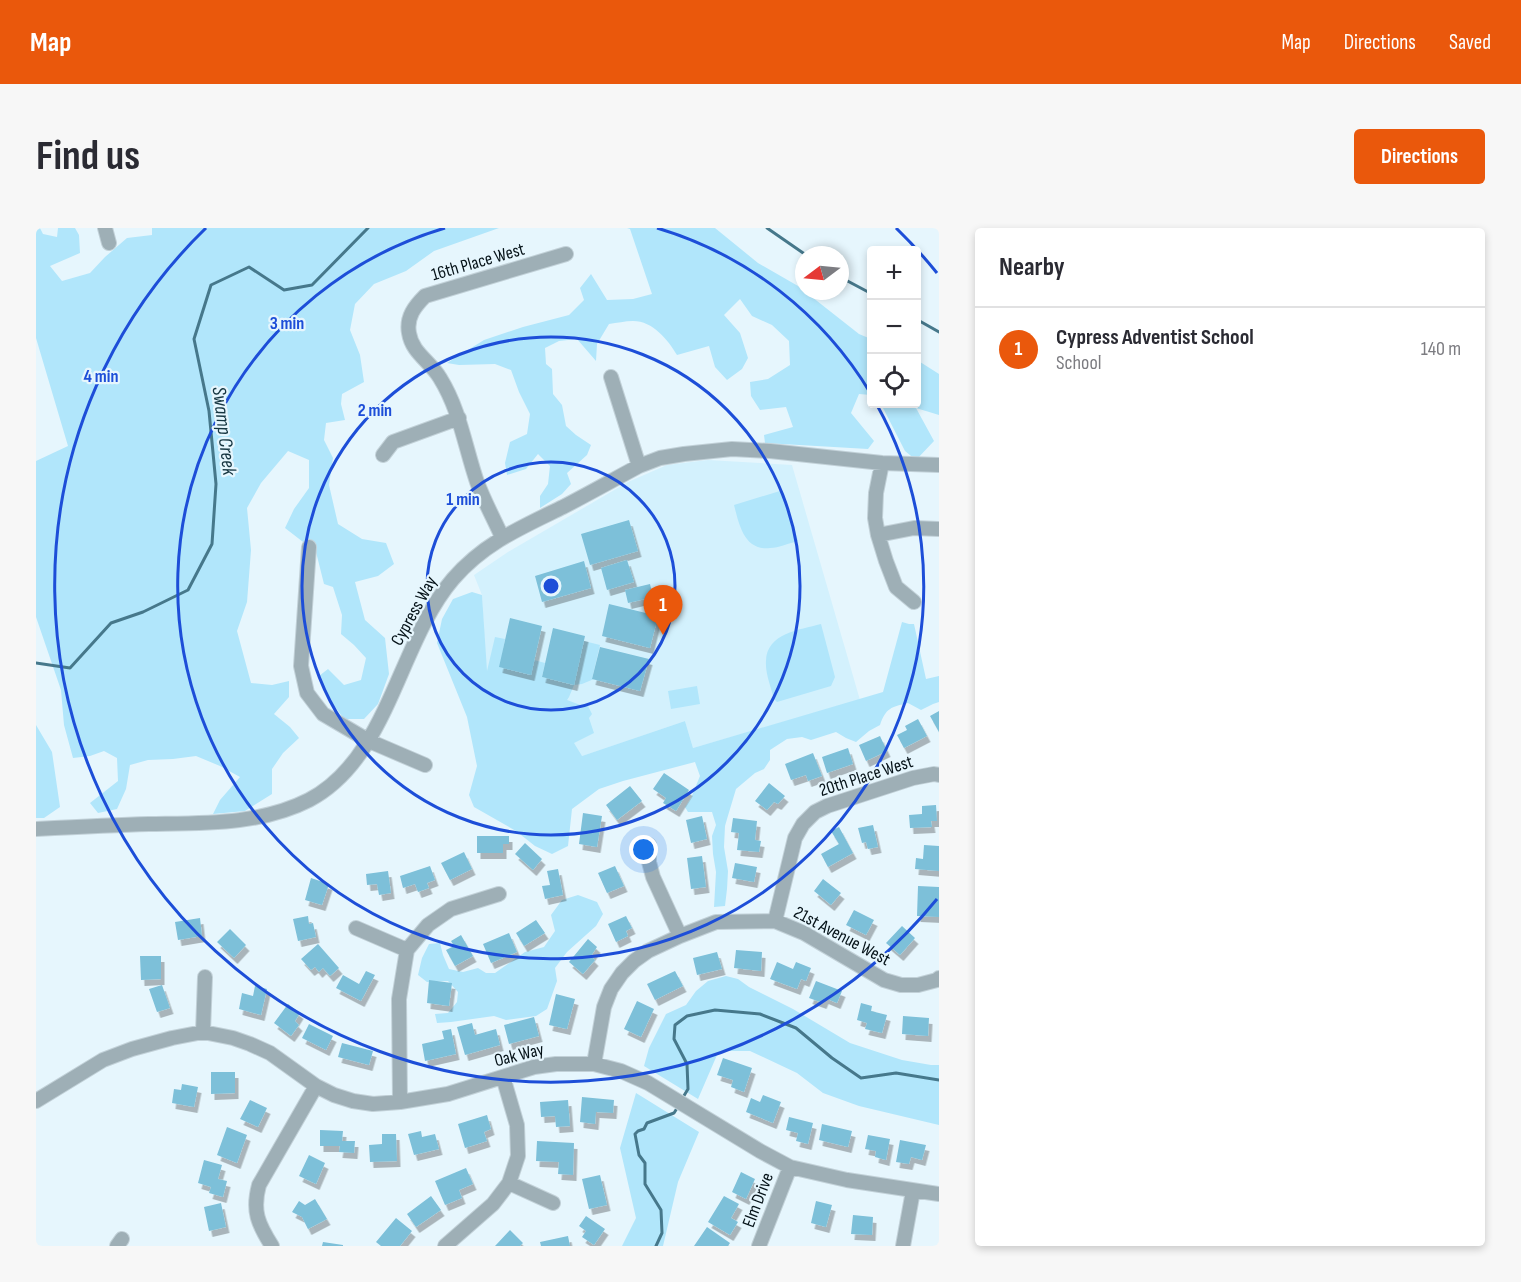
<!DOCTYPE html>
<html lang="en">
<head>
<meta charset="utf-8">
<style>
  :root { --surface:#fff; --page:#f7f7f7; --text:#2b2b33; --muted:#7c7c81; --line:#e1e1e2; --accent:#ea580c }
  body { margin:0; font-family:"Sofia Sans Condensed",sans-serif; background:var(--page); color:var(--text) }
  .controls { position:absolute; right:18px; top:18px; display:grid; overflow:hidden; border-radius:6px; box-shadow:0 3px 9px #0003 }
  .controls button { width:54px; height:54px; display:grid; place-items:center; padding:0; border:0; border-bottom:2px solid var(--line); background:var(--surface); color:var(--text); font:30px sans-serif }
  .compass { position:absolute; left:759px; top:18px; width:54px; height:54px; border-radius:50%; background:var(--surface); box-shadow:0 3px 9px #0003; rotate:254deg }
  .you { position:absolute; left:608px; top:622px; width:21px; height:21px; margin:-15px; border:4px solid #fff; border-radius:50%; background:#1a73e8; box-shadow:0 0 0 9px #1a73e833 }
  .badge { display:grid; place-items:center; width:39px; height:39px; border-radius:50%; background:var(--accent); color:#fff; font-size:20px; font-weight:700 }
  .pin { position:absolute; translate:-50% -50px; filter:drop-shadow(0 2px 3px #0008) }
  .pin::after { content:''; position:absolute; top:32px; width:21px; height:18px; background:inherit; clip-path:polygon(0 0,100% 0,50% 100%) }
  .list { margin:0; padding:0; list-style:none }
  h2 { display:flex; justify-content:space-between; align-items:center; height:78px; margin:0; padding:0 24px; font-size:26px }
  h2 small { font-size:20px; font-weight:400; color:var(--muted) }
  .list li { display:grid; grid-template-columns:39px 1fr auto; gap:18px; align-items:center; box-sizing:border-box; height:84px; padding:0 24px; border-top:2px solid var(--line) }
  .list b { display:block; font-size:22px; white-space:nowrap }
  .list p { margin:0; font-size:20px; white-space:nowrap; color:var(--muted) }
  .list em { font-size:20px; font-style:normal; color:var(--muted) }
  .icon { flex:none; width:33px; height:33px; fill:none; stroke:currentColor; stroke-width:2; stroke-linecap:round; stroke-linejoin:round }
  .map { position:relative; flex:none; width:903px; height:1018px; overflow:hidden; border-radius:6px }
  header { display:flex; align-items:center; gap:36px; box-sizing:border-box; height:84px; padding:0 30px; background:var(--accent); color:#fff }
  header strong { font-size:28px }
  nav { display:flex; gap:33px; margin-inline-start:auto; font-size:21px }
  .intro { display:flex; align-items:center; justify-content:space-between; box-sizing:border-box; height:144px; padding:0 36px }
  h1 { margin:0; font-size:42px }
  .button { padding:15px 27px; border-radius:6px; background:var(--accent); color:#fff; font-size:21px; font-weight:700 }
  main { display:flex; gap:36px; padding:0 36px }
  aside { flex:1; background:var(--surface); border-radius:6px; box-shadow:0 3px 9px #0003 }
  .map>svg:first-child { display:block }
</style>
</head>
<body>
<header>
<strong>Map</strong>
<nav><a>Map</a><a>Directions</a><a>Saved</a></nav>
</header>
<div class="intro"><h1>Find us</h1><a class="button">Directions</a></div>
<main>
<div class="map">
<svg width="903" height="1018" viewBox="0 0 903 1018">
  <defs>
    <filter id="shadow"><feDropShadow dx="3.5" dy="6" stdDeviation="0" flood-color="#0004"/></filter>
  </defs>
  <rect width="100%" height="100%" fill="#e6f6fd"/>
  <path fill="#d3f1fd" d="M672,232l84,5 68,235 -167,48 -8,-27 -126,43 -73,-90 -4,-79 -8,-20 34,-23 120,-70 39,-17z"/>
  <path fill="#b1e6fb" d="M0,0h4l3,6 14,3 1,-9h17l4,7 1,18 -30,13 12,15 28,-8 15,-16 22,-19 25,-3v-7h347l-65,23 -28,20 -32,13 -19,20 -5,26 10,25 4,27 -22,12 -1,10 4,16 -19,3 -2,17 9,18 -4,27 9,39 24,15 24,4 8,21 -16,12 -23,6 10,38 20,18 4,36 -11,30 -14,15h-20l-17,-23 -8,-20 9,-7 16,16 17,-5 5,-22 -12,-13 -13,-11 1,-19 -9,-28 -9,-3 -8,-32 -31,-24 9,-19 15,-21v-28l-21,-9 -27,32 -14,25 4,42 -4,52 -10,29 14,52 21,2 17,-4v16l-15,17 16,13 9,11 -16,15 -11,16v25l-27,17 -32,3 7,-14 20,-23 -20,-11 -24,-10 -23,3 -25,1 -18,5 -4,24 -9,20 -19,4 -8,-10 28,-22 -1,-23 -13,-7 -14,5 -17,2 -9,-33 -3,-35 -25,-73v-156l32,-15 -32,-108z
    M591,0h88l43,35 40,23 61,48 12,5v56l-12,-1 -8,19 23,28 -6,8 -103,-6 -1,-8 29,-8 -7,-20 -26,3 -9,-14 -1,-14 18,-3 22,-14 -1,-24 -17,-16 -20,-9 -12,-17 -16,16 16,18 8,25 -6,11 -15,11 -12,-13 -6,-21 -32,9c-9,-15 -24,-34 -44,-34 -8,0 -16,2 -24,3l-12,20 -1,17 -19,-22 -18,2 -14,7 1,16 6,5 1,25 9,11 4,21 10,9 15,10 -4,10 -20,18 4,11 -9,10 -22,14v-12l8,-12 2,-18 -12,-12 -12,15 -19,6 -2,-12 5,-21 17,-8 3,-20 -11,-22 -8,-22 -16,-6 -36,1 -12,-2 37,-23 39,-13 46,-12 15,-15 -4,-12 11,-14 16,26 26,-1 19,-5 -22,-65z
    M881,132l22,14v41l-23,-7 18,33 -18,19 -11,-9 -24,-47h35z
    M744,263l4,3 14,47c-9,2 -19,7 -28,7 -26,3 -31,-24 -36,-43z
    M436,364l10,3 5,76 8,-34 10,2 -5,28 30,8 4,-15 11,3 -3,14 31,8 11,-44 16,4 -8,34h2l-12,5 -8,1 -5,12 -2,3 16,6 4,-2 5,10 -3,4 5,15 -20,10 8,13 103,-35 8,27 190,-56 19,-70 7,2h5l12,55 13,-3v26l-6,2 -12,6 -13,-7c-17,4 -22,5 -28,22l-11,6 -13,11 -10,-4 -10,-6 -25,8 -9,-3 -15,2 -17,11v10l-6,9 -9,4 -19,16 -9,30 -2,7 -1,21 4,24 -1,18 -2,17 -11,1 2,-35 -3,-18 -1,-18 4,-11 -4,-13h-24l-3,-5 6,-9 9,-22 -5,-14 -72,19 -24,8 -27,20 -4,37 -16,8 -17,-8 -19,-15 -42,-24 -5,-12 8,-29 -10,-49 -30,-74 5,-24 11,-20z
    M785,396l14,53 -4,9 -54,16 -3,-3c-3,-12 -9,-26 -8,-38 1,-28 33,-31 55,-37z
    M661,458l3,18 -29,5 -3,-18z
    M0,497l16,27 8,55 -16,11h-8z
    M542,667l19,7 6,12 -7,12 -29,26 -12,16 2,13 -10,28 -11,7 -30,4 -12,-4 -43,6 -14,1 -2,-9 13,-1 9,-11 1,-10 -10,-11 -21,1 -9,-7 4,-17 7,-14 11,-1 3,12 6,14 14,3 15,-4 8,5h9l30,-21 19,-5 11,-16 -4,-16 11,-15z
    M690,748l12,3 11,8 44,22 57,34 52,17 29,5h8v60l-80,-19 -36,-13 -26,-20 -47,-22h-26l-7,4 -19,44 -54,-33 5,-18 17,-34 20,-9 10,-14 12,-10z
    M600,865l63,39 -21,50 -15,64h-41l14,-28 -16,-70z"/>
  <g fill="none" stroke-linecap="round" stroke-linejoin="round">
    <path stroke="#46788b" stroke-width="3" d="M731,0l39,27
      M804,49l32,17
      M880,91l23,13
      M0,435l34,5 41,-45 32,-11 45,-22 24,-46 4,-60 -7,-73 -15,-72 17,-54 38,-18 35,23 28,-5 56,-57
      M646,871l6,-10 -1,-25 -13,-25 1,-14 12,-9 28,-6 45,4 36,14 36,30 29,20 35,-5 43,7
      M620,1018l6,-13 -1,-23 -16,-26v-21l-6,-8 -4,-21 3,-3 6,-2 3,-6 27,-10 5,-8"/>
  </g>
  <path fill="#7dc0d9" filter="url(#shadow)" d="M593,292l9,31 -48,14 -9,-31z
    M591,332l7,22 -27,8 -6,-22z
    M548,333l7,27 -49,14 -7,-26z
    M614,356l3,13 -25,6 -3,-13z
    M573,376l49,12 -8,32 -48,-12z
    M474,390l32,8 -11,49 -32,-8z
    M517,400l32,8 -11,49 -32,-8z
    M564,419l49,12 -9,32 -48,-12z
    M903,483v21l-9,-16z
    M882,491l9,17 -23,12 -7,-13 10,-5 -2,-4z
    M844,508l7,15 -21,10 -7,-16z
    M812,520l5,16 -26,9 -5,-16z
    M777,525l9,23 -14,5 -2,-6 -15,5 -6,-16z
    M628,545l25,17 -13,21 -13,-8 3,-5 -13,-9z
    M733,555l16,13 -7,8 -4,-2 -7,8 -12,-9z
    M594,558l12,15 -25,19 -11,-15z
    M900,577l1,16h-6l1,6 -22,1 -1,-13 13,-1v-8z
    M547,585l19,3 -5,31 -18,-3z
    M666,588l5,23 -16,4 -5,-23z
    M697,590l24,3 -2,19 6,1 -2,11 -22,-2 2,-17 -8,-1z
    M837,597l5,22 -10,2 -2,-7 -4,1 -4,-15z
    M803,599l14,26 -25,14 -7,-13 18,-10 -8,-13z
    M441,608h32v8h-6v9h-26z
    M489,615l17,16 -9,11 -18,-16z
    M888,617l15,1v25l-24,-2 1,-11 7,1z
    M428,624l8,17 -22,11 -9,-17z
    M666,628l4,31 -15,2 -4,-31z
    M699,635l22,4 -3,15 -22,-4z
    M394,638l5,14 -8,3 2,5 -11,4 -3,-8 -12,4 -3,-12z
    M579,638l9,20 -17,7 -9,-20z
    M522,641l5,26 -18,4 -3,-13 8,-1 -3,-14z
    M352,643l3,22 -12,2 -2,-11 -10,1 -1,-11z
    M275,650l18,6 -7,21 -17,-5z
    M787,651l18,14 -10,12 -17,-14z
    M882,658l21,1v30l-22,-1z
    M818,682l20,10 -8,15 -20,-10z
    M272,688l1,8 4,-1 3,14 -18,4 -5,-22z
    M590,688l6,12 -6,3 2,5 -12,6 -8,-18z
    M164,690l2,18 -24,4 -3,-18z
    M500,692l9,13 -21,13 -8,-13z
    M866,698l13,12 -15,17 -14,-12z
    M194,701l16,16 -12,13 -17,-16z
    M473,705l8,19 -26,11 -8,-19z
    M425,707l12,21 -18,10 -9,-16 8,-4 -3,-5z
    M552,711l9,8 -6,9 4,4 -12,14 -14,-12z
    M282,716l21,24 -9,8 -7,-8 -4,4 -4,-5 -4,3 -10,-11z
    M700,722l26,2 -1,19 -27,-3z
    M681,724l5,17 -25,6 -4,-17z
    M104,728h21v23l-20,1z
    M741,734l16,7 3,-7 15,6 -5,13 -5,-2 -4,10 -27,-10z
    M330,743l9,4 -14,26 -25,-13 7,-13 16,9z
    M639,743l8,15 -28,14 -8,-16z
    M393,752l23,3 -3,23 -22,-3z
    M780,753l26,10 -5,12 -12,-5 -2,5 -14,-5z
    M126,757l8,23 -13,4 -8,-23z
    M219,758l12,3 -6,26 -22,-6 3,-16 11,3z
    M520,766l19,5 -8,30 -18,-4z
    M601,773l17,8 -13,28 -17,-8z
    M825,775l11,3 -1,5 16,4 -5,18 -17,-4 2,-6 -10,-3z
    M252,776l12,9 -5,8 4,4 -8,11 -17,-13z
    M867,788l26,2 -1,18 -26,-2z
    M498,789l5,19 -30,8 -5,-19z
    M436,795l3,12 21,-6 4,16 -35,10 -8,-28z
    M273,796l24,12 -7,14 -24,-12z
    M415,801l5,25 -31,7 -3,-17 22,-5 -2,-8z
    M306,815l31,8 -4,14 -31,-8z
    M687,830l29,10 -8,24 -13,-5 2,-7 -16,-5z
    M175,844h24v21l-24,1z
    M146,856l16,3 -4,20 -22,-4 2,-14 7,1z
    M727,867l18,7 -8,21 -27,-11 5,-14 9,4z
    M546,869l32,3 -1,13 -17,-1 -1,12 -15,-2z
    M214,872l17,8 -9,19 -18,-8z
    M532,872l2,26 -14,1 -1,-11 -14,1 -1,-15z
    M451,887l4,14 -7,3 3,9 -22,7 -7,-24z
    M753,889l24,6 -5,21 -12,-3 2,-8 -12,-3z
    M786,896l30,7 -4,16 -29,-7z
    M191,899l20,8 -10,28 -20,-8z
    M284,902l23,1 -1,10h13l-1,12 -15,-1 1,-6h-20z
    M385,903l1,6 13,-3 4,15 -25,6 -6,-21z
    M346,906h14l1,27 -27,1 -1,-17 13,-1z
    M832,907l22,4 -4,21 -11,-3 1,-6 -11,-2z
    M864,912l26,5 -4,15 -11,-3 -2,7 -13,-2z
    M501,913l37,2 -1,32 -15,-1 1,-12 -23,-1z
    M273,927l16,8 -9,21 -17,-8z
    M168,932l18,5 -4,14 9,2 -4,16 -14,-4 2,-6 -13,-4z
    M430,940l7,16 -14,6 3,8 -17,7 -10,-24z
    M705,944l14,7 -9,20 -14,-7z
    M564,947l7,30 -18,4 -7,-30z
    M395,968l10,14 -25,17 -9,-13z
    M688,968l15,8 -8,14 7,4 -8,13 -22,-13z
    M279,971l12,20 -19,10 -6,-12 -10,-5 7,-11 6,4z
    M780,973l16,4 -6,22 -15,-4z
    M185,975l5,24 -17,4 -5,-24z
    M817,987l20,2 -1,18 -21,-1z
    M550,988l19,13 -11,16 -12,-8 4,-6 -7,-5z
    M360,990l16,13 -12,15h-19l-5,-4z
    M671,999l23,16 -2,3h-34z
    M474,1002l13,13 -3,3h-25z
    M532,1008l2,10h-29l-1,-4z
    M287,1014l20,3v1h-21z"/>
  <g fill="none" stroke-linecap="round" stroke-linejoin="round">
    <defs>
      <path id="minor" d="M69,0l4,15
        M575,149l28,89
        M347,227l10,-13 66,-24
        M846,235l-6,30 -1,25 3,17 8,26 10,26 18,15
        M842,307l36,-7 25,1
        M466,309c-8,-18 -18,-36 -25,-55 -12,-35 -17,-72 -37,-104 -10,-17 -28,-25 -31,-45 -3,-16 6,-27 16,-37l141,-42
        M273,319l-8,119 6,27 16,21 46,27 56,24
        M0,601c38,-2 76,-4 113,-5 54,-1 111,1 160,-24 80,-42 89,-157 144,-221 31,-36 69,-52 110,-72 25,-13 50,-27 76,-41l21,-8 24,-4 48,-5 38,2 112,12 57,2
        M613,617v17l4,15 27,59
        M739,693l20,-83 8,-14 12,-12 12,-6 86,-28 21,-4 5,1
        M320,700l51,22
        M167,804l2,-55
        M558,836l10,-57 7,-18 11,-16 12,-12 14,-10 32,-15 36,-14 59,-1 29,12 80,47 17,5h17l19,-5 2,-2
        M0,873l67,-41 29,-11 40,-11 31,-6 30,6 17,6 20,9 46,33 18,9 19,6 20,3 27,-2 48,-8 86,-27 22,-3h38l27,7 27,12 112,68 30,16 57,13 92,14
        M364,874l-1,-103 8,-49 21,-25 23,-16 48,-15
        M473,955l44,20
        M81,1018l5,-7
        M236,1018c-14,-22 -20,-35 -13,-61l57,-99
        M409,1018l48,-42 16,-21 9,-27 -1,-31 -14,-48
        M723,1018l31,-79
        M867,1018l10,-55"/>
    </defs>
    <use href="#minor" stroke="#c2d1d8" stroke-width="16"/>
    <use href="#minor" stroke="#9eafb6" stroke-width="14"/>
  </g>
  <g fill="none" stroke="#1d4ed8" stroke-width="3">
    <circle cx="515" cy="358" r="124"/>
    <circle cx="515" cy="358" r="249"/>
    <path d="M621 0A373 373 0 0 1 835 166M841 177A373 373 0 1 1 409 0"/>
    <path d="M901 671A497 497 0 1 1 170 0M860 0A497 497 0 0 1 901 45"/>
  </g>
  <g text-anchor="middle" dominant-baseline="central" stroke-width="4.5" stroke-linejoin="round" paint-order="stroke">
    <g font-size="18" fill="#041117" stroke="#e6f6fd">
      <text transform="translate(442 34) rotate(-16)">16th Place West</text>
      <text transform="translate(378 383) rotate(-61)">Cypress Way</text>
      <text transform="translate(830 548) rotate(-18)">20th Place West</text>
      <text transform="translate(806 708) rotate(28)">21st Avenue West</text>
      <text transform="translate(483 827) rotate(-14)">Oak Way</text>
      <text transform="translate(722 972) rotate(-69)">Elm Drive</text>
    </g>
    <g font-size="20" font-style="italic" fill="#163641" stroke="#e6f6fd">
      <text transform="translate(188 203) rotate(83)">Swamp Creek</text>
    </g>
  </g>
  <circle cx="515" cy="358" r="9" fill="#1d4ed8" stroke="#e6f6fd" stroke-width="3"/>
  <g font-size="18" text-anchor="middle" font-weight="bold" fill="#1d4ed8" stroke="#e6f6fd" stroke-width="4.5" stroke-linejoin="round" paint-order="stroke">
    <text x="251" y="101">3 min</text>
    <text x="65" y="154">4 min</text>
    <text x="339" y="188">2 min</text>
    <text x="427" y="277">1 min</text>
  </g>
</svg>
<div class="controls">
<button>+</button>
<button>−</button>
<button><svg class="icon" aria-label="locate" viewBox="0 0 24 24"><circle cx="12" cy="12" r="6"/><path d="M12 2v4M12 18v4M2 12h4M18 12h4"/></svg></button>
</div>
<svg class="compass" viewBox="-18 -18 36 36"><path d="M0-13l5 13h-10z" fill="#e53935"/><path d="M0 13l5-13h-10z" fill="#7c7c81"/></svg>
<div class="you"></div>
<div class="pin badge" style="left:627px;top:407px">1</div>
</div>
<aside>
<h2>Nearby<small></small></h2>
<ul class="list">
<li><span class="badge">1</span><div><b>Cypress Adventist School</b><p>School</p></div><em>140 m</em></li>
</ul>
</aside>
</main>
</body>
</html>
